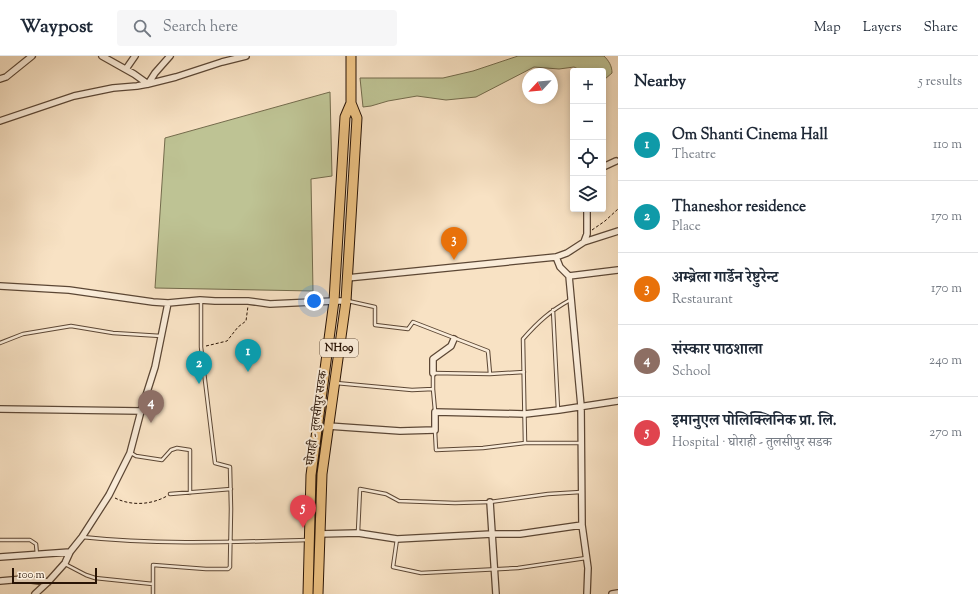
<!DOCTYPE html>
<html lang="en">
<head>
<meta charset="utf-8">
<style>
  :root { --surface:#fff; --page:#f6f6f7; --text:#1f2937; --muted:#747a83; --line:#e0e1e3; --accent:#2563eb }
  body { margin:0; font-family:"Sorts Mill Goudy","Noto Serif Devanagari",serif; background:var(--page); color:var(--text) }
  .controls { position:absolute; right:12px; top:12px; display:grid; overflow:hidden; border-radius:4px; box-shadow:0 2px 6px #0003 }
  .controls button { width:36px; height:36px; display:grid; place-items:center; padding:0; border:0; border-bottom:1px solid var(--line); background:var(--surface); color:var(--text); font:20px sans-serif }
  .compass { position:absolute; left:522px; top:12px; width:36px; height:36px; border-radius:50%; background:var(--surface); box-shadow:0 2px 6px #0003; rotate:244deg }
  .scale { position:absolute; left:12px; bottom:10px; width:85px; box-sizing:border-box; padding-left:4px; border:2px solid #281305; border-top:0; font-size:11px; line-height:14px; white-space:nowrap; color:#281305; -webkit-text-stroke:3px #faecd9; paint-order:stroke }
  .you { position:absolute; left:314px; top:245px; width:14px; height:14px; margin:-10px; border:3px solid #fff; border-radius:50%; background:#1a73e8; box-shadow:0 0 0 6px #1a73e833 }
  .badge { display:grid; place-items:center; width:26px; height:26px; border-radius:50%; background:var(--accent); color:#fff; font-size:13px; font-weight:700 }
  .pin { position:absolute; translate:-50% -33px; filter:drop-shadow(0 1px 2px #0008) }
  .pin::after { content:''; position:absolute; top:21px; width:14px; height:12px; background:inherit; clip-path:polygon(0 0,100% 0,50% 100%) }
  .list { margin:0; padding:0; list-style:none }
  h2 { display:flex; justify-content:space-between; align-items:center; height:52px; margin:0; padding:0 16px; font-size:17px }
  h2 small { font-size:13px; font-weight:400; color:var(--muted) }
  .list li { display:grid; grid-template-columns:26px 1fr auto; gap:12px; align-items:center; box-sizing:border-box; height:72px; padding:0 16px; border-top:1px solid var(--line) }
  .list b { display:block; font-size:15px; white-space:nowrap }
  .list p { margin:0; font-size:13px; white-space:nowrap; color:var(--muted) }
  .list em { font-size:13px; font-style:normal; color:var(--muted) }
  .icon { flex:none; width:22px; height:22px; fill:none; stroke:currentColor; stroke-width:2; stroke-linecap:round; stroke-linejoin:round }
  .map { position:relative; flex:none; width:618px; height:538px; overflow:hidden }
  header { display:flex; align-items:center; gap:24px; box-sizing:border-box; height:56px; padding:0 20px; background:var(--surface); border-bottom:1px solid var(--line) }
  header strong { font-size:19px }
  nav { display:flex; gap:22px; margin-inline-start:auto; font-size:14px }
  .search { width:280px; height:36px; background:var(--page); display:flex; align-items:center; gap:10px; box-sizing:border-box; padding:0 14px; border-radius:4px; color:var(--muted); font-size:15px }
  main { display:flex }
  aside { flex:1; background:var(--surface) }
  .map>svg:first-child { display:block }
</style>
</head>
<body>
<header>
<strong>Waypost</strong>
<div class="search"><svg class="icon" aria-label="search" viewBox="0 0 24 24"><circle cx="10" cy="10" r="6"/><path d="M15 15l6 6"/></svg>Search here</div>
<nav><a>Map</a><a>Layers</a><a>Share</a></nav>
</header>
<main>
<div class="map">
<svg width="618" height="538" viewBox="0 0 618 538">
  <rect width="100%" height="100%" fill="#f8e2c4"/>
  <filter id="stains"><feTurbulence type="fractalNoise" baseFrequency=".005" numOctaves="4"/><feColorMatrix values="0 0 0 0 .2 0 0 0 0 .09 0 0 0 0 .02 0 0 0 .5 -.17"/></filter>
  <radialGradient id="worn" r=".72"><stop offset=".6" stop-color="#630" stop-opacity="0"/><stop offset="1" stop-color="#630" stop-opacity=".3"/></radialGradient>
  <path fill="#bec394" stroke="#736b4c" d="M518,0h86c5,5 8,10 8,17l-7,6 -2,-1v-7h-21l-8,-4 -15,2 -25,-2 -58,30 -30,3 -29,-4 -29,5 -17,5 -8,1 -3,-29h83l30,-7z
    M330,36l2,84 -21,3 2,112 -158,-3 10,-150z"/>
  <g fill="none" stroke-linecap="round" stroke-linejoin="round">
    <defs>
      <path id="lane" d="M348,245l27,6v18l33,4 5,-7 75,29 2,23
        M553,254l5,100
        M0,287l23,-9 48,-8 42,7 48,3
        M336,327l76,7 21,-1
        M435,355l-2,-22v-16l57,1 34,-2
        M435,375l1,19 47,-2 42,-5h56
        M525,387l-2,-104c15,-17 27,-28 47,-39
        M131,397l5,3 26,4 9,-10 6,-2 13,2v43
        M170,438l61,-5
        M358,476l2,-43 26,5 13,7 56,2 35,-1 58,-8 33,-2
        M82,481c74,8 151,5 225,3
        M397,483l-4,28 28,6 97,-5 68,-10
        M0,484h30l6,4 1,11
        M65,508l21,11 9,3 58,6
        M153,538v-29l53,4h22l2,-2v-4l1,-54 -1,-42 -15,-4 -14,-116v-47"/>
      <path id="street" d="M102,0l32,18 14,10 7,-11 15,-17
        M126,13l9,-13
        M0,23l6,-2 26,-21
        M0,65l74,-25 39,-8 24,-2 11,-2 28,-7 46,-15 24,-6
        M603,111l13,-6
        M584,186l34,-11
        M556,201l11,-4 17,-11 3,-8v-25
        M569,220l12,130 1,119 6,43 -1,26
        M347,222l209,-21 4,10 9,9 49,-6
        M0,230l69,4 84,12 15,1 32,-3 15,1h33l22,3 64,-3h12
        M433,317v-14l18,-13 3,-7
        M0,353l141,2
        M328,370l72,5 35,-1v-18l90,2 34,-4 59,-9
        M490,446l6,92
        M319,478l39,-1 39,6 95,-5h28l62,-9
        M0,501l70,-5
        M0,525l23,-2 25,3
        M35,538l13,-12 17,-19 5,-11 12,-15 27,-42 21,-42 11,-42 14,-44 13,-64
        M612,538l6,-1"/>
      <path id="primary" d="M308,538l3,-119 23,-174 11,-184 6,-14v-47
        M318,538l4,-120 24,-173 11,-183 -6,-15"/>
    </defs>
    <use href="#lane" stroke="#5c4735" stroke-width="4.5"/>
    <use href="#street" stroke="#5c4735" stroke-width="8"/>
    <use href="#primary" stroke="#281305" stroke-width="11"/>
    <path stroke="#281305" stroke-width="1" stroke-dasharray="3 2" stroke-linecap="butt" d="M592,174l13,-9 13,-12
      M206,290l21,-5 11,-14 8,-6 2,-15
      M115,442c16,8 36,7 52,-2"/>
    <use href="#lane" stroke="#faecd9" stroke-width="2.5"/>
    <use href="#street" stroke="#faecd9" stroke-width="5.5"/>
    <use href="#primary" stroke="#ecc182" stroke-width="9"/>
  </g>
  <g text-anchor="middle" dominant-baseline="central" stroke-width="4" stroke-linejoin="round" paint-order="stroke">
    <rect fill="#faecd9" stroke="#675445" stroke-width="1" x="320" y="283" width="38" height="18" rx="3"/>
    <g font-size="11" font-weight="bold" fill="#281305">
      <text x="339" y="292">NH09</text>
    </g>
    <g font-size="12" fill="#281305" stroke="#faecd9">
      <text transform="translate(317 362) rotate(-82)">घोराही - तुलसीपुर सडक</text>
    </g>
  </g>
  <rect width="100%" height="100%" filter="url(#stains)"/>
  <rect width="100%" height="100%" fill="url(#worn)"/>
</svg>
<div class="controls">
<button>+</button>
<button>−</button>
<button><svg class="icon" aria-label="locate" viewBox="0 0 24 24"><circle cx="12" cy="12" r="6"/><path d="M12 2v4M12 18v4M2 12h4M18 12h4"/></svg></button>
<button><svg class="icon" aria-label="layers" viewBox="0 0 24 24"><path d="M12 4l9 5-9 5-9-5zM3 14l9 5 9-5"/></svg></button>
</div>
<svg class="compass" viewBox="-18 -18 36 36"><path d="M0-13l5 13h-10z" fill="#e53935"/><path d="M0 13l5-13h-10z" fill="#747a83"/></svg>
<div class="scale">100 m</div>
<div class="you"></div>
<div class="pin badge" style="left:248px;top:316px;background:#0f9aa8">1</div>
<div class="pin badge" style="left:199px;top:328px;background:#0f9aa8">2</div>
<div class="pin badge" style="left:454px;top:204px;background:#e8710a">3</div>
<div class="pin badge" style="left:151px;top:367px;background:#8d6e63">4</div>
<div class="pin badge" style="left:303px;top:472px;background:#e0444e">5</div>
</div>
<aside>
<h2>Nearby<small>5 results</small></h2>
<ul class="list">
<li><span class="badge" style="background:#0f9aa8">1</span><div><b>Om Shanti Cinema Hall</b><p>Theatre</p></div><em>110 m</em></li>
<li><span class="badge" style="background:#0f9aa8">2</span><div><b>Thaneshor residence</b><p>Place</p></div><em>170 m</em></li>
<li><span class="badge" style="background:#e8710a">3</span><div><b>अम्ब्रेला गार्डेन रेष्टुरेन्ट</b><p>Restaurant</p></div><em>170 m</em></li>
<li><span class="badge" style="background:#8d6e63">4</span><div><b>संस्कार पाठशाला</b><p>School</p></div><em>240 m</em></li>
<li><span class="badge" style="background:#e0444e">5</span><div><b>इमानुएल पोलिक्लिनिक प्रा. लि.</b><p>Hospital · घोराही - तुलसीपुर सडक</p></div><em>270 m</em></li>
</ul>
</aside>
</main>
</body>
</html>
